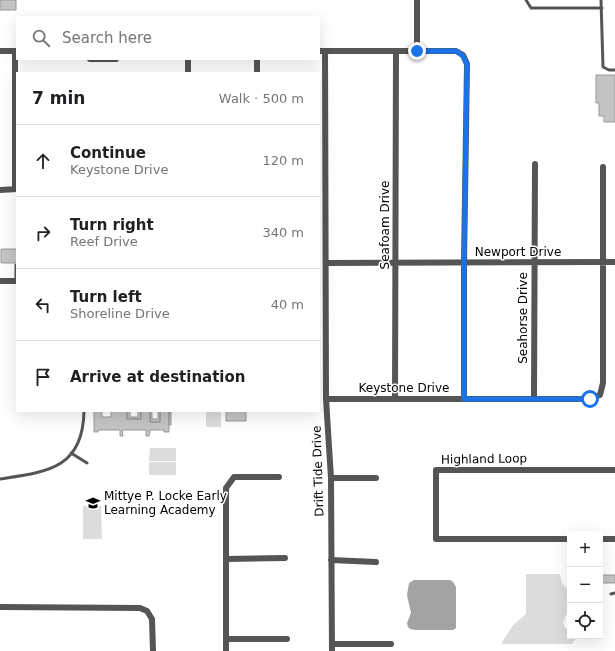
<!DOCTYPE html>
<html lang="en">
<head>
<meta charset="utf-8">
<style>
  :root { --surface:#fff; --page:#f2f2f2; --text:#202124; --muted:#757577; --line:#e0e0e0 }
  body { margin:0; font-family:"DejaVu Sans",sans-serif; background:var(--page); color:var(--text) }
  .controls { position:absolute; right:12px; bottom:12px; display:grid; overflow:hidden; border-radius:0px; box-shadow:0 4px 16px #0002 }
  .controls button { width:36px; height:36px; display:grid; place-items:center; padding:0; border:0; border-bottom:1px solid var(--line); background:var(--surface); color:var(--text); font:20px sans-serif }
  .stop { position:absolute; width:12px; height:12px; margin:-9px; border:3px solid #1a73e8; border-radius:50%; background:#fff }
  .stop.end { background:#1a73e8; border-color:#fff; box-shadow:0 1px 4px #0008 }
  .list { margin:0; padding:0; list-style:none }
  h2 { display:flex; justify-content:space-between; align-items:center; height:52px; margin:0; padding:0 16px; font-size:17px }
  h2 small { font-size:13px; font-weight:400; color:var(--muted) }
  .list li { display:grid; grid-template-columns:26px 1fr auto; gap:12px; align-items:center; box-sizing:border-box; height:72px; padding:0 16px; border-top:1px solid var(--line) }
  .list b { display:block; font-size:15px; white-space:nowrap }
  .list p { margin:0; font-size:13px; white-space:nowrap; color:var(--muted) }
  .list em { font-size:13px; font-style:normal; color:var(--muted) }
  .icon { flex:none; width:22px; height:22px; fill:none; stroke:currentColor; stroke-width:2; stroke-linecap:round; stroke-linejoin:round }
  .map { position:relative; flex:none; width:615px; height:651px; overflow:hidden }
  .search { position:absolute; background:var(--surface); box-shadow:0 4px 16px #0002; left:16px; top:16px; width:304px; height:44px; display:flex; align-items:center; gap:10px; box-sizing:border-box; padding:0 14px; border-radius:0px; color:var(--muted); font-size:15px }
  .panel { position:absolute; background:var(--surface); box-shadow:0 4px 16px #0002; left:16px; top:72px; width:304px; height:340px; border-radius:0px }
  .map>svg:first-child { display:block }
</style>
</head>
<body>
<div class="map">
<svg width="615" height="651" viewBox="0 0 615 651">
  <rect width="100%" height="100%" fill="#fff"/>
  <path fill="#dcdcdc" d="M206,411h15v16h-15z
    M150,448h26v13h-27z
    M149,462h27v13h-27z
    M83,506h18l1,33h-19z
    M526,574h34l2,9 7,8 1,5v9l-7,18 2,5 5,1v7h6v2l-4,6h-71l12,-19 13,-11z"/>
  <path fill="#a3a3a3" d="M414,580h36l3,2 3,5v41l-3,2h-38l-5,-1 -2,-2 -1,-4 4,-10 -4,-18 2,-12z"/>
  <path fill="#c4c4c4" stroke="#999" d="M0,0h16v10h-16z
    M596,75h19v47h-11v-6h-5v-13h-3z
    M1,249h16v14h-16z
    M94,411h8v6h9v-6h16v8h14v-8h9v11h10v-11h9v21h-5v-2h-15l1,2 -1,4h-3v-6h-24l1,6h-3v-6h-22v2h-4z
    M127,411h3v6h8v-6h3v8h-14z
    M150,411h2v8h6v-8h13v14h-2v-14h-9v11h-10z
    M226,411h20v10h-20z
    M600,575h15v8h-15z"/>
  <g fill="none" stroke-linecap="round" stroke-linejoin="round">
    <path stroke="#555" stroke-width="3" d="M526,0l5,8h71
      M601,0l2,67 6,3h6
      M16,281v-16
      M71,453l16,10
      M0,479c47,-7 83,-10 84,-68
      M611,594l4,-1"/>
    <path stroke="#555" stroke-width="6" d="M0,51h17
      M15,51v138
      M319,51h137l7,4 4,9 -3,199v136
      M325,51l1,348 5,79 1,173
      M417,51v-51
      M90,59h26
      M188,59v14
      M257,59v14
      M0,190l17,-1
      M326,263l289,-1
      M0,281h17
      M326,399h263l11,-4 3,-12v-216
      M395,399l1,-348
      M534,399l1,-235
      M331,478h45
      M570,539h-134v-69h179
      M600,539h15
      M226,559l59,-1
      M331,560l45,2
      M0,607l140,1 7,3 5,8 1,32
      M226,639h61
      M332,644h59
      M226,651v-163l8,-11h45"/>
  </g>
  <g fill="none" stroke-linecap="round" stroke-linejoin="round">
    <path stroke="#1a73e8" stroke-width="5" d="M417,51h39l7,5 4,8 -3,199v136h126"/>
  </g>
  <defs>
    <symbol id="school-bare" viewBox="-9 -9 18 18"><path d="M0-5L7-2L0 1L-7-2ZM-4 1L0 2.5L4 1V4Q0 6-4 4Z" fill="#000" stroke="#fff" stroke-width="2.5" paint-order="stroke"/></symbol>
  </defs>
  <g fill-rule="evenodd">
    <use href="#school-bare" x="83" y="493" width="20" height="20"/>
  </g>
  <g text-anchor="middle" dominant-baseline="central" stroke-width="3" stroke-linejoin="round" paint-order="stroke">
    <g font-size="12" fill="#000" stroke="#fff">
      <text transform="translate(385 225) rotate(-90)">Seafoam Drive</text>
      <text x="518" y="252">Newport Drive</text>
      <text transform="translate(523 318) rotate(-90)">Seahorse Drive</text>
      <text x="404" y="388">Keystone Drive</text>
      <text transform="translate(484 459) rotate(-1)">Highland Loop</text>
      <text transform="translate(318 471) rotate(-92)">Drift Tide Drive</text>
    </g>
    <g font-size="12" fill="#000" stroke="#fff" text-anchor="start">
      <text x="104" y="496">Mittye P. Locke Early<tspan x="104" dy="14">Learning Academy</tspan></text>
    </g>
  </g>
</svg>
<div class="controls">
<button>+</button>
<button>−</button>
<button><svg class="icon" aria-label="locate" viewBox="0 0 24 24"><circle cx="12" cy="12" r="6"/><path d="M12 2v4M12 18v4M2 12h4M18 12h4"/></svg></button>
</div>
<div class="stop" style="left:590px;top:399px"></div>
<div class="stop end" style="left:417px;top:51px"></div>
<div class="search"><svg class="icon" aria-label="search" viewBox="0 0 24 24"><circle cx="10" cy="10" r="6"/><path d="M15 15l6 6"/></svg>Search here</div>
<section class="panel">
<h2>7 min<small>Walk · 500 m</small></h2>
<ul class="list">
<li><svg class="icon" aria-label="ahead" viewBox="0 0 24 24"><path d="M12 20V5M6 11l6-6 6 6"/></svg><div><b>Continue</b><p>Keystone Drive</p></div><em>120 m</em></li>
<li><svg class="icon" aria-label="right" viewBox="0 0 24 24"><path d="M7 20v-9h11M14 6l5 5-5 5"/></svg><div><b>Turn right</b><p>Reef Drive</p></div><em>340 m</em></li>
<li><svg class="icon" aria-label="left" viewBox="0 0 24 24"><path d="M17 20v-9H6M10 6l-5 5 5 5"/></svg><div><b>Turn left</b><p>Shoreline Drive</p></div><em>40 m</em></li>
<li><svg class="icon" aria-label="arrive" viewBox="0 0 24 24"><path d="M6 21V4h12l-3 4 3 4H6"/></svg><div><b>Arrive at destination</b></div></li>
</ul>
</section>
</div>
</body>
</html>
